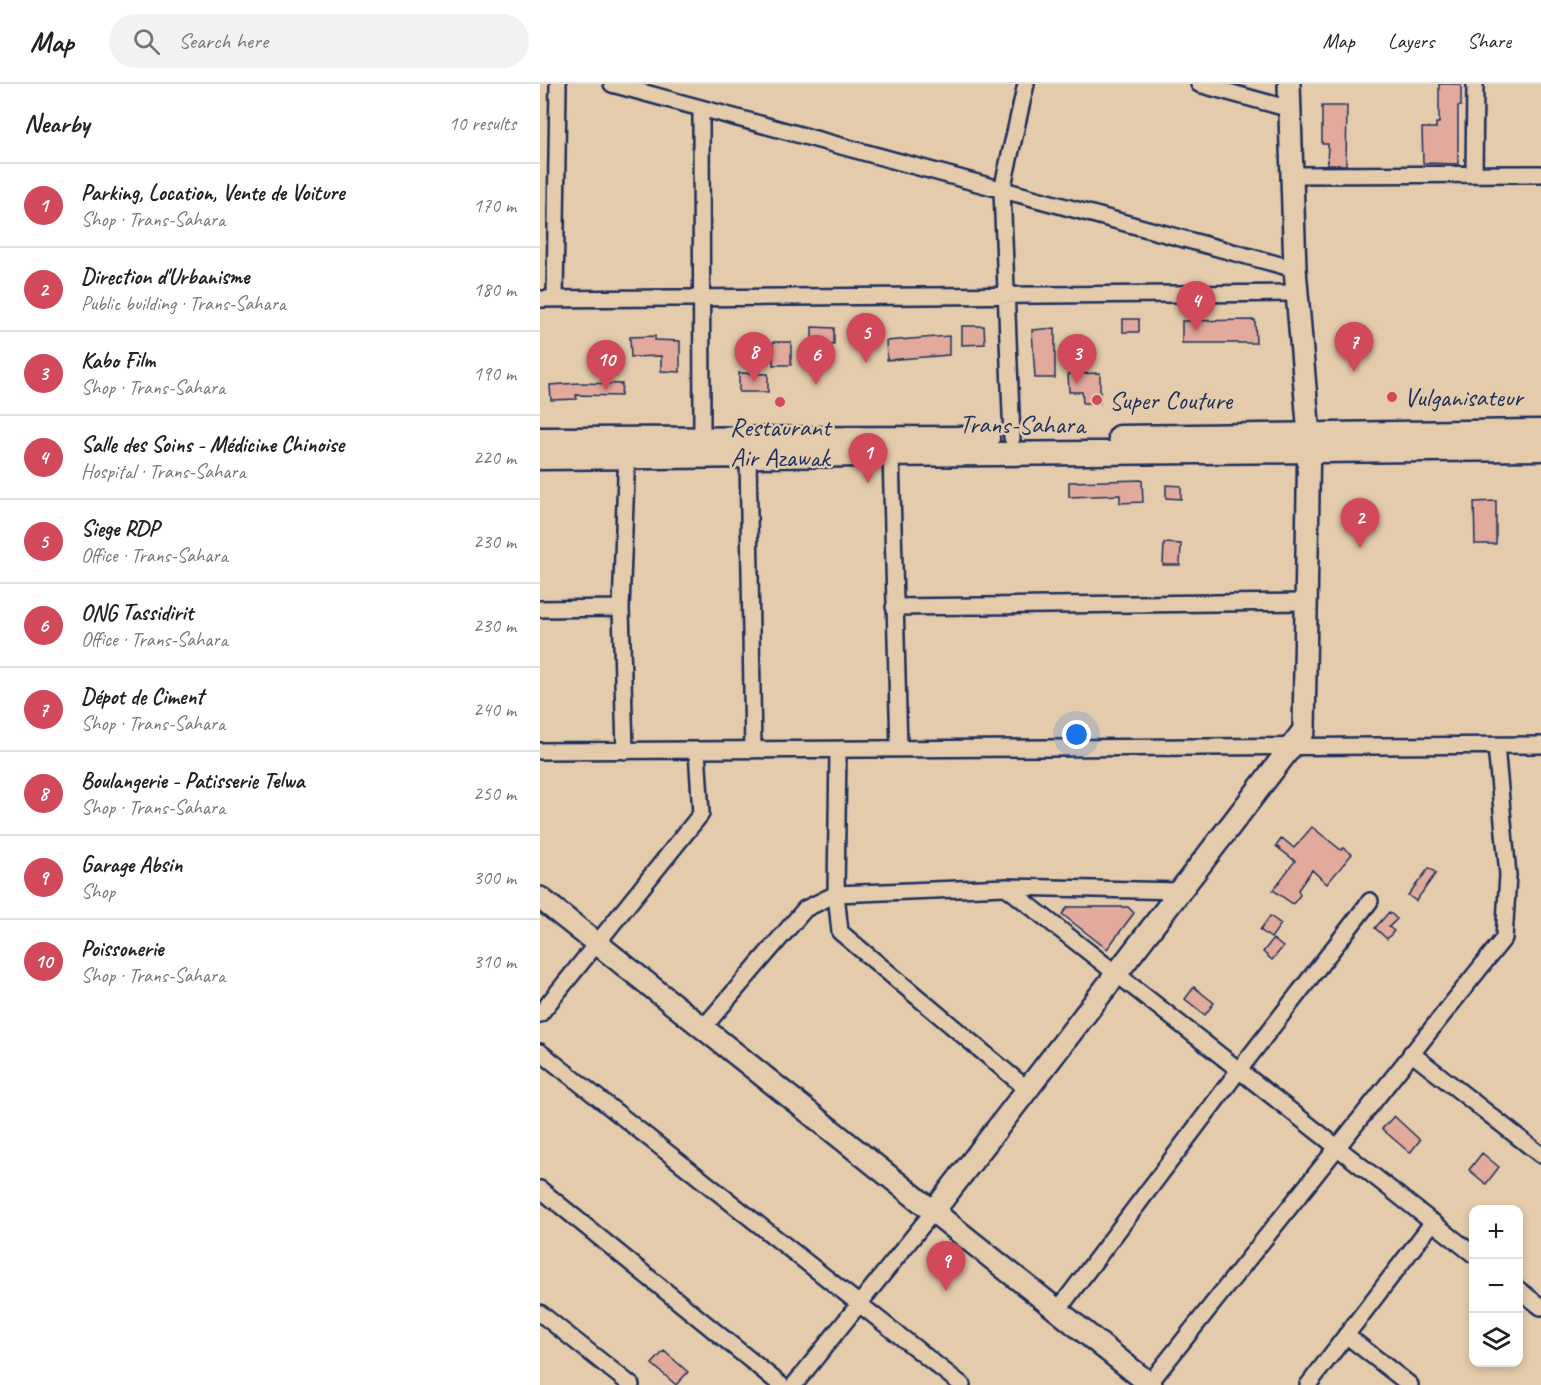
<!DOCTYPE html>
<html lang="en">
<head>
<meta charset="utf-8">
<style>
  :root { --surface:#fff; --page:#f2f2f2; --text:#222; --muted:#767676; --line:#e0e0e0; --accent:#d1495b }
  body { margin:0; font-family:Caveat,sans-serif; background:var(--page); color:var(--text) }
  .controls { position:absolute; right:18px; bottom:18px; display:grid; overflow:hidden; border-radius:12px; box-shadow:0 3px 9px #0003 }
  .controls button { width:54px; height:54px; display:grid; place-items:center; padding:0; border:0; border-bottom:2px solid var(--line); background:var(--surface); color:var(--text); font:30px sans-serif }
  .you { position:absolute; left:537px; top:651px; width:21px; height:21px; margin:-15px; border:4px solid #fff; border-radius:50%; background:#1a73e8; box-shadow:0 0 0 9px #1a73e833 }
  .badge { display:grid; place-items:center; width:39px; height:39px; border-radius:50%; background:var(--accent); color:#fff; font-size:20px; font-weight:700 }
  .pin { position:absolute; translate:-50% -50px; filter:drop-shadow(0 2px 3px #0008) }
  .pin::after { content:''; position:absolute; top:32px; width:21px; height:18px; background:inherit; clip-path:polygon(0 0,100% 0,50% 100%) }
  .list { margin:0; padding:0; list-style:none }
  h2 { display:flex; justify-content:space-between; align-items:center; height:78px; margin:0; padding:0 24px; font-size:26px }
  h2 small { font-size:20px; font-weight:400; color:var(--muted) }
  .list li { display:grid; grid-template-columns:39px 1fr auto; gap:18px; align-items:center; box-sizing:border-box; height:84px; padding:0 24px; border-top:2px solid var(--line) }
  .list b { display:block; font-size:22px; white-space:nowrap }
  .list p { margin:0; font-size:20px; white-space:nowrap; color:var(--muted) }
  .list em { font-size:20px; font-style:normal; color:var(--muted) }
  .icon { flex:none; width:33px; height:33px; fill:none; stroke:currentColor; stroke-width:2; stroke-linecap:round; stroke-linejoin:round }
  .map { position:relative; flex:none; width:1001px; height:1301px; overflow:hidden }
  header { display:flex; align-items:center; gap:36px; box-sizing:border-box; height:84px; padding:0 30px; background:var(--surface); border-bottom:2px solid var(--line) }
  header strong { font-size:28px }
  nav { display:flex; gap:33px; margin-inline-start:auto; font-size:21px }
  .search { width:420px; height:54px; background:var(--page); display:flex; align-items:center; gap:15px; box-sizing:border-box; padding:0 21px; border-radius:33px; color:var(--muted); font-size:22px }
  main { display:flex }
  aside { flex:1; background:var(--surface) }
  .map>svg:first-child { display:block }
</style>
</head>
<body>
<header>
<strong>Map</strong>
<div class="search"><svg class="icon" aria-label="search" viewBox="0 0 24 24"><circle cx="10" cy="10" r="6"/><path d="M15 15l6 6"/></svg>Search here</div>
<nav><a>Map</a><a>Layers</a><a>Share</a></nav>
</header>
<main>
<aside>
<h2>Nearby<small>10 results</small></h2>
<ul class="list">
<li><span class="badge">1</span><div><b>Parking, Location, Vente de Voiture</b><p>Shop · Trans-Sahara</p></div><em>170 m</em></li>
<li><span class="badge">2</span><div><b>Direction d'Urbanisme</b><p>Public building · Trans-Sahara</p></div><em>180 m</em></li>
<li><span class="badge">3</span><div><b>Kabo Film</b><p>Shop · Trans-Sahara</p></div><em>190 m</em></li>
<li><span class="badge">4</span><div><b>Salle des Soins - Médicine Chinoise</b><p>Hospital · Trans-Sahara</p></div><em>220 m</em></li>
<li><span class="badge">5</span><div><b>Siege RDP</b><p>Office · Trans-Sahara</p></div><em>230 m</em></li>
<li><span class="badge">6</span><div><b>ONG Tassidirit</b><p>Office · Trans-Sahara</p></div><em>230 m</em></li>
<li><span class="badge">7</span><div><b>Dépot de Ciment</b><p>Shop · Trans-Sahara</p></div><em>240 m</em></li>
<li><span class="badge">8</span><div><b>Boulangerie - Patisserie Telwa</b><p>Shop · Trans-Sahara</p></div><em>250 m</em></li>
<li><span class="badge">9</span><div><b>Garage Absin</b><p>Shop</p></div><em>300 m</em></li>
<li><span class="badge">10</span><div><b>Poissonerie</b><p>Shop · Trans-Sahara</p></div><em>310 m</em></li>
</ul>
</aside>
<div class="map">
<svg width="1001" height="1301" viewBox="0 0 1001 1301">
  <rect width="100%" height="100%" fill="#e3cbac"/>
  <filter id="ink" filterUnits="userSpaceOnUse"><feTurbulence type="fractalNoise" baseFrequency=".0167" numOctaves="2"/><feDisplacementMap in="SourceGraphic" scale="12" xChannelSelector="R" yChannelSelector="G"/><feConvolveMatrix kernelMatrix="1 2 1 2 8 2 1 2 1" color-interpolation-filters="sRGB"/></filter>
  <g filter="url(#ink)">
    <path fill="#e2a99d" stroke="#1b2f5e" stroke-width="1.5" d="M899,0h22v22h-3v58l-35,-1 -1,-35h14v-5h3z
      M782,22h25l-1,59h-19l1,-21h-6z
      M583,235h16v13h-16z
      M715,236l1,23h-74v-22z
      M422,242h22l1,18 -23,1z
      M272,243l22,1v17l-22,-1z
      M515,244v50h-20l-3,-48z
      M115,252v4l25,1v31l-19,-1v-15l-30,1 -1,-20z
      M409,252v19l-62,5 -1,-19z
      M233,258h18v23h-18z
      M199,289l29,1v18h-29z
      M560,289v30h-17l-1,-11h-13l-1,-18z
      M38,299l44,1 -1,12 -45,-1 1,4 -26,1 -1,-15z
      M602,396l1,22 -23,1v-8l-51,2v-15z
      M626,401l15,1v13l-15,-1z
      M956,417v43h-21l-1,-42z
      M624,459l17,1 -1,21h-17z
      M772,743l29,23 2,-2 9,6 -25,30 -15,-14 -14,20 2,5 -7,9 -20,-14 22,-29 -19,-15 6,-8 12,10z
      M889,784l7,5 -20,28 -8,-6z
      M528,823h60l6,6 -27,36 -45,-35z
      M849,828l8,7 -8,8 5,4 -7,8 -12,-11z
      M730,832l11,8 -10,14 -11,-8z
      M733,855l10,8 -11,13 -9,-8z
      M654,903l20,16 -9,12 -20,-16z
      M854,1032l26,24 -10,13 -28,-24z
      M942,1069l17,14 -13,17 -17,-14z
      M124,1267l24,21 -12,13 -24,-21z"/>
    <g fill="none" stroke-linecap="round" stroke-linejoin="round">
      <defs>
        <path id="street" d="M72,0l683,185
          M659,0l91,25
          M161,25l1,329
          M934,90l1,-90
          M752,91l249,-1
          M0,215l758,-6
          M15,215l3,-215
          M472,354l-10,-248 24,-106
          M351,370l8,295
          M208,371l5,295
          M354,523l413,-5
          M0,525l81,-1
          M298,666l-2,144 4,38 187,157
          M0,667l1001,-6
          M85,667l-4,-143 6,-158
          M466,803l467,367
          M0,930l161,-200 -4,-63
          M163,944l102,-119 31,-15 170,-7 174,4
          M0,968l422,333
          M871,969l130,102
          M0,1105l241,196
          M978,1205l23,18
          M518,1226l181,-240 131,-169
          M0,1229l91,72
          M806,1251l64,50
          M254,1301l139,-173
          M608,1301l356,-447 4,-63 -12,-129
          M768,1301l125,-163"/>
        <path id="secondary" d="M0,814l611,487
          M393,1128l371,-482 5,-295 -14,-166 -6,-185"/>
        <path id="primary" d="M580,353l421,-6
          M0,355l448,-1
          M0,374l1001,-9"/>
      </defs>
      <use href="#street" stroke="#1b2f5e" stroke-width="20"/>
      <use href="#secondary" stroke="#1b2f5e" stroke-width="26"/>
      <use href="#primary" stroke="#1b2f5e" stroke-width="27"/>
      <use href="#street" stroke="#e3cbac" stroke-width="15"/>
      <use href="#secondary" stroke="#e3cbac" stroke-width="21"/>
      <use href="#primary" stroke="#e3cbac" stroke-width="22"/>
    </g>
  </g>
  <g fill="#d1495b" stroke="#e3cbac" stroke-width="2">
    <circle cx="852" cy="313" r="6"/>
    <circle cx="557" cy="316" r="6"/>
    <circle cx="240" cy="318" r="6"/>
  </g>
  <g text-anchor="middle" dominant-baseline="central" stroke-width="5" stroke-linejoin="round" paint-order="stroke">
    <g font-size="26" fill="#1b2f5e" stroke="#e3cbac" text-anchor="start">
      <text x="864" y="313">Vulganisateur</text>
      <text x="569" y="316">Super Couture</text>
      <text x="240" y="343" text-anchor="middle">Restaurant<tspan x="240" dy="30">Air Azawak</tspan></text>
    </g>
    <g font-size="26" fill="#1b2f5e" stroke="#e3cbac">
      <text x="482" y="340">Trans-Sahara</text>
    </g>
  </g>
</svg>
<div class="controls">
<button>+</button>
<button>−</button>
<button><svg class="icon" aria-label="layers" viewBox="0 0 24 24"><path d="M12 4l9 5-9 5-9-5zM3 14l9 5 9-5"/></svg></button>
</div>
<div class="you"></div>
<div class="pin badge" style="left:328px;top:399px">1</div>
<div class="pin badge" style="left:820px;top:464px">2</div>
<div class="pin badge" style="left:537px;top:300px">3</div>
<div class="pin badge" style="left:656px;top:247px">4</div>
<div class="pin badge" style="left:326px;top:279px">5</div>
<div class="pin badge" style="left:276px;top:301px">6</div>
<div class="pin badge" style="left:814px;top:288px">7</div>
<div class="pin badge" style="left:214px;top:298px">8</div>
<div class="pin badge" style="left:406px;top:1207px">9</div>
<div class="pin badge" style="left:66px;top:306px">10</div>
</div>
</main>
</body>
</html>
